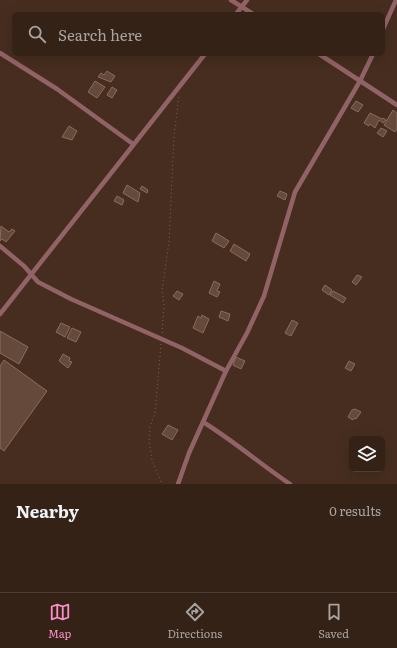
<!DOCTYPE html>
<html lang="en">
<head>
<meta charset="utf-8">
<style>
  :root { --surface:#342217; --page:#3c2a20; --text:#f1f3f6; --muted:#a9a4a1; --line:#4e3f36; --accent:#fa8fc7 }
  body { margin:0; font-family:Literata,serif; background:var(--page); color:var(--text) }
  .controls { position:absolute; right:12px; bottom:12px; display:grid; overflow:hidden; border-radius:6px; box-shadow:0 4px 16px #0002 }
  .controls button { width:36px; height:36px; display:grid; place-items:center; padding:0; border:0; border-bottom:1px solid var(--line); background:var(--surface); color:var(--text); font:20px sans-serif }
  .list { margin:0; padding:0; list-style:none }
  h2 { display:flex; justify-content:space-between; align-items:center; height:52px; margin:0; padding:0 16px; font-size:17px }
  h2 small { font-size:13px; font-weight:400; color:var(--muted) }
  .icon { flex:none; width:22px; height:22px; fill:none; stroke:currentColor; stroke-width:2; stroke-linecap:round; stroke-linejoin:round }
  .map { position:relative; flex:none; width:397px; height:484px; overflow:hidden }
  .search { position:absolute; background:var(--surface); box-shadow:0 4px 16px #0002; left:12px; right:12px; top:12px; height:44px; display:flex; align-items:center; gap:10px; box-sizing:border-box; padding:0 14px; border-radius:6px; color:var(--muted); font-size:15px }
  .sheet { height:108px; background:var(--surface) }
  nav { display:flex; justify-content:space-around; align-items:center; box-sizing:border-box; height:56px; border-top:1px solid var(--line); background:var(--surface); font-size:11px; color:var(--muted) }
  nav a { display:grid; justify-items:center; gap:2px }
  nav .on { color:var(--accent) }
  .map>svg:first-child { display:block }
</style>
</head>
<body>
<div class="map">
<svg width="397" height="484" viewBox="0 0 397 484">
  <rect width="100%" height="100%" fill="#462d1f"/>
  <path fill="#654a3b" stroke="#896c5c" d="M107,71l8,5 -4,6 -13,-5 3,-4 3,2z
    M95,81l10,6 -8,11 -9,-6z
    M112,87l5,3 -5,8 -5,-3z
    M356,101l7,4 -5,7 -7,-4z
    M393,110l4,3v16l-2,3 -11,-7z
    M370,113l12,6 1,-1 3,2 -3,3 -4,-3 -4,8 -5,-4 -1,2 -5,-3z
    M69,126l8,5 -5,9 -10,-3z
    M381,128l6,3 -4,6 -6,-4z
    M127,185l13,8 -2,9 -15,-9z
    M142,186l6,4 -1,3 -7,-4z
    M280,191l7,3 -2,6 -8,-4z
    M117,196l7,4 -2,5 -8,-4z
    M1,226l8,6 3,-3 3,2 -9,11 -4,-3 -2,2z
    M216,233l13,8 -5,7 -12,-7z
    M234,244l16,10 -4,7 -16,-10z
    M357,275l5,2 -6,8 -4,-3z
    M214,281l6,3 -3,7 3,1 -3,5 -8,-4z
    M325,285l7,5 -3,5 -7,-5z
    M177,291l6,3 -4,6 -6,-4z
    M333,291l13,7 -3,5 -13,-8z
    M221,311l9,3 -2,7 -9,-4z
    M202,315l7,4 -6,14 -10,-5 5,-12 3,2z
    M292,320l6,3 -7,13 -6,-3z
    M61,323l9,4 -5,10 -9,-5z
    M72,328l9,4 -5,10 -9,-4z
    M0,331l28,16 -9,17 -19,-11z
    M63,354l7,4 -1,3 3,1 -4,6 -9,-7z
    M236,357l9,4 -4,8 -8,-4z
    M4,360l43,31 -43,60 -4,-3v-82z
    M349,361l6,3 -4,7 -6,-3z
    M355,409l6,3 -5,7 -2,-1 -1,2 -5,-3 4,-7z
    M168,425l10,5 -6,10 -10,-6z"/>
  <g fill="none" stroke-linecap="round" stroke-linejoin="round">
    <path stroke="#7b6458" stroke-width="1" stroke-dasharray="1 3" stroke-linecap="butt" d="M162,333l2,-29 -2,-14 7,-48 5,-106 5,-41
      M161,344l-6,69 -5,14 -1,14 3,19 10,24"/>
    <path stroke="#926366" stroke-width="4.5" d="M231,0l22,14
      M236,14l11,-14
      M383,29l13,-29
      M0,53l57,36 76,55
      M319,54l78,51
      M0,246l24,20 14,16 33,17 111,49 44,23
      M0,314l205,-260
      M203,422c31,19 57,42 87,62
      M178,484l11,-31 37,-82 21,-38 17,-37 31,-104 65,-111 13,-27"/>
  </g>
</svg>
<div class="controls">
<button><svg class="icon" aria-label="layers" viewBox="0 0 24 24"><path d="M12 4l9 5-9 5-9-5zM3 14l9 5 9-5"/></svg></button>
</div>
<div class="search"><svg class="icon" aria-label="search" viewBox="0 0 24 24"><circle cx="10" cy="10" r="6"/><path d="M15 15l6 6"/></svg>Search here</div>
</div>
<section class="sheet">
<h2>Nearby<small>0 results</small></h2>
<ul class="list">
</ul>
</section>
<nav>
<a class="on"><svg class="icon" aria-label="map" viewBox="0 0 24 24"><path d="M3 6l6-2 6 2 6-2v14l-6 2-6-2-6 2zM9 4v14M15 6v14"/></svg>Map</a>
<a><svg class="icon" aria-label="directions" viewBox="0 0 24 24"><path d="M12 3l9 9-9 9-9-9zM9 14v-3h6M13 9l2 2-2 2"/></svg>Directions</a>
<a><svg class="icon" aria-label="saved" viewBox="0 0 24 24"><path d="M7 4h10v16l-5-4-5 4z"/></svg>Saved</a>
</nav>
</body>
</html>
